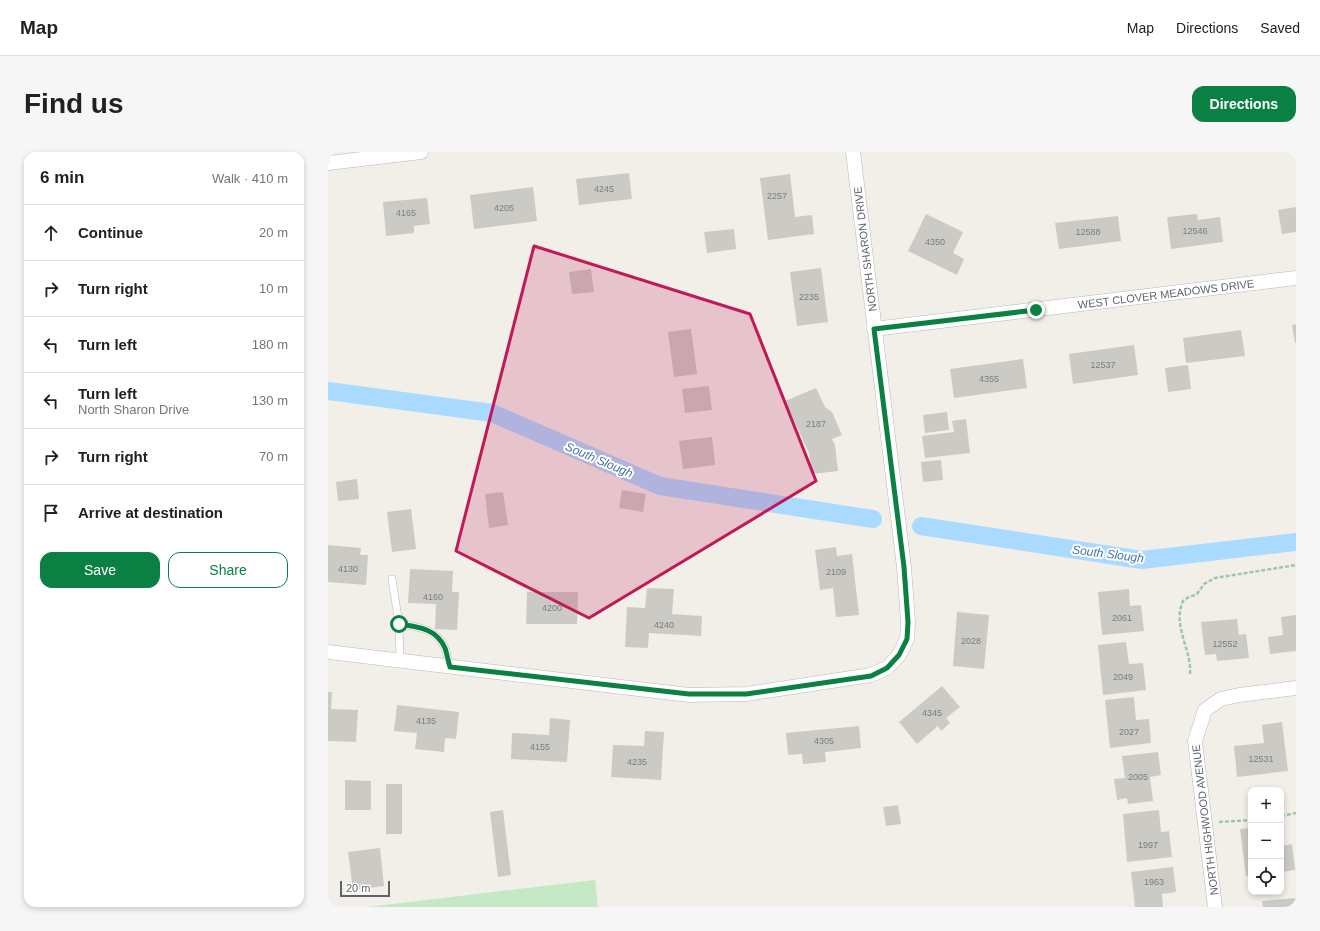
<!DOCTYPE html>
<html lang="en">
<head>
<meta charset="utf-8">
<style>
  :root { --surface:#fff; --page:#f6f6f6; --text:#202124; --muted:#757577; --line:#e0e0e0; --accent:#0b8043 }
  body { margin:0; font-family:Arial,sans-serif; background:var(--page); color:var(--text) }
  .controls { position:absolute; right:12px; bottom:12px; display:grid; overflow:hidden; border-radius:8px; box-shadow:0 2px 6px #0003 }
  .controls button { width:36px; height:36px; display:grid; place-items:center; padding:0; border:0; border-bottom:1px solid var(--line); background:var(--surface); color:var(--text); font:20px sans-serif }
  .scale { position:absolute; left:12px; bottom:10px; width:50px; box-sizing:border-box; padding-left:4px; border:2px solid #5f6368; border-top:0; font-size:11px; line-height:14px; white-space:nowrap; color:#5f6368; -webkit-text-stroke:3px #fff; paint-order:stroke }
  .stop { position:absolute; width:12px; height:12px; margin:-9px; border:3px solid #0b8043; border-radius:50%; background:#fff }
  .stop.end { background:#0b8043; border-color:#fff; box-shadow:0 1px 4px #0008 }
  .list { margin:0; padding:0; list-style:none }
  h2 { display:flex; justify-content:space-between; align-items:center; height:52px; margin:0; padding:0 16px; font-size:17px }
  h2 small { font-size:13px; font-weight:400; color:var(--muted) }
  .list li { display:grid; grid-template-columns:26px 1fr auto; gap:12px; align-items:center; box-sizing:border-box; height:56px; padding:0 16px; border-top:1px solid var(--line) }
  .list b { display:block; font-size:15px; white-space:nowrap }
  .list p { margin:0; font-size:13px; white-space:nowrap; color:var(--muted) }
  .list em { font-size:13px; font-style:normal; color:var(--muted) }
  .actions { display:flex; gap:8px; padding:12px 16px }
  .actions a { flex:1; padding:9px 0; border:1px solid var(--accent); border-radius:12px; text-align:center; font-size:14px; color:var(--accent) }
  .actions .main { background:var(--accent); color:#fff }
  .icon { flex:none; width:22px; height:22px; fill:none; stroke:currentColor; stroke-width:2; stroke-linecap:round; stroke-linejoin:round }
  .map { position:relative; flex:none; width:968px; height:755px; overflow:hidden; border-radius:12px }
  header { display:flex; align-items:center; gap:24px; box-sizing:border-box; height:56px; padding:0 20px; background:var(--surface); border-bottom:1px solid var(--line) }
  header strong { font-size:19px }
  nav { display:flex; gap:22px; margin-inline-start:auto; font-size:14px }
  .intro { display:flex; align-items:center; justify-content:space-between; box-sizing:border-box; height:96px; padding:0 24px }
  h1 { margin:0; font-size:28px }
  .button { padding:10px 18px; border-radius:12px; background:var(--accent); color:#fff; font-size:14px; font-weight:700 }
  main { display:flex; gap:24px; padding:0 24px }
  aside { flex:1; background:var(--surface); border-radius:12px; box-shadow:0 2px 6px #0003 }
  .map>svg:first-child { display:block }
</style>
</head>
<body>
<header>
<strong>Map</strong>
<nav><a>Map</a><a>Directions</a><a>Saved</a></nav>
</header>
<div class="intro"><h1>Find us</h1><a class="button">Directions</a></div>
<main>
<aside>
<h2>6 min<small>Walk · 410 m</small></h2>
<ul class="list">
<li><svg class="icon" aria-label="ahead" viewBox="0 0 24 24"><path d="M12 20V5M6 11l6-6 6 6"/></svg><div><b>Continue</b></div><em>20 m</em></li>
<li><svg class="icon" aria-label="right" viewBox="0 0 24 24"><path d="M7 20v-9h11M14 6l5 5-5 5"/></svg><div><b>Turn right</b></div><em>10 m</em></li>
<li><svg class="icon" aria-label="left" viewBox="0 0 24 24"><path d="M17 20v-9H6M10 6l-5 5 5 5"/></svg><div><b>Turn left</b></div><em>180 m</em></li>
<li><svg class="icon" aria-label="left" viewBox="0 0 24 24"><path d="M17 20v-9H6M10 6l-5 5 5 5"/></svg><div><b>Turn left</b><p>North Sharon Drive</p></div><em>130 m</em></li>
<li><svg class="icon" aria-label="right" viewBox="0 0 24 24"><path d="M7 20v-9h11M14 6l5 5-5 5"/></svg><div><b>Turn right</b></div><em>70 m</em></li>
<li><svg class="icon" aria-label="arrive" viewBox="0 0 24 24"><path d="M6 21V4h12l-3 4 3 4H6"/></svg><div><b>Arrive at destination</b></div></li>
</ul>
<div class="actions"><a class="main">Save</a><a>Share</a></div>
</aside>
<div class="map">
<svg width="968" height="755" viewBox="0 0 968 755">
  <rect width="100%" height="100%" fill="#f1efe8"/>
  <path fill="#c5e8c5" d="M267,728l3,27h-231z"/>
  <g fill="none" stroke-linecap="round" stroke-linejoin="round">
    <path stroke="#aadaff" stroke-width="18" d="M0,239l164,22 168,73 213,33
      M593,374l221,34 154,-18"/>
  </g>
  <path fill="#cccac5" d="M301,21l3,26 -53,6 -3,-26z
    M462,22l5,43 17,-2 2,19 -46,6 -8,-62z
    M205,35l4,34 -63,8 -4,-34z
    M99,46l3,26 -16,2v7l-28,3 -3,-34z
    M968,55v25l-14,2 -4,-24z
    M598,62l37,18 -10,21 11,6 -7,16 -49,-24z
    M869,62l1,6 22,-3 3,25 -52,7 -4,-32z
    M790,64l3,25 -62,8 -4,-26z
    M406,77l2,20 -29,4 -3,-21z
    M493,116l7,54 -31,4 -7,-54z
    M263,117l3,23 -22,2 -3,-22z
    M968,172v19h-1l-3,-18z
    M363,177l6,45 -23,3 -6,-45z
    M913,178l4,26 -59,7 -3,-25z
    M806,193l4,30 -65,9 -4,-30z
    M695,207l4,29 -73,10 -4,-29z
    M860,213l3,24 -23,3 -3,-24z
    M381,234l3,24 -27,3 -3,-24z
    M488,236l9,19 7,5 10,23 -10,4 3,6 3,26 -26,3 -3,-21 -24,-52z
    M619,260l2,18 -24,3 -2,-18z
    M638,267l4,34 -45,5 -3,-22 32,-4 -2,-11z
    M384,285l3,28 -32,4 -4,-28z
    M613,308l2,20 -20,2 -2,-20z
    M29,327l2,20 -21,2 -2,-19z
    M294,338l24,4 -3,18 -24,-4z
    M175,340l5,33 -19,3 -4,-34z
    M83,357l5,40 -24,3 -5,-40z
    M0,393l33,3 -1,7h8l-2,30 -38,-3z
    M508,395l1,9 15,-2 7,61 -23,2 -3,-29 -13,2 -5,-40z
    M82,417l43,2 -1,21h7l-2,38 -22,-1 1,-25 -28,-1z
    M319,436l27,1 -2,25 30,2 -1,20 -52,-3 -1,15 -23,-1 2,-40 18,1z
    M801,437l1,17 11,-1 3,26 -42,4 -4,-43z
    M199,440h51l-1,32h-51z
    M629,460l32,3 -5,54 -31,-3z
    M968,463v36l-26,3 -2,-17 15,-2 -2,-18z
    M909,467l2,16 7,-1 3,24 -32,3 -1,-7 -11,1 -4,-33z
    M798,490l3,22 14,-1 3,27 -43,5 -5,-50z
    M614,534l18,21 -14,11 4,5 -9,8 -3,-5 -21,18 -18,-22z
    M0,540h4l-1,17 27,1 -2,32 -28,-1z
    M806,545l2,23 13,-1 2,24 -41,5 -5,-48z
    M69,553l62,7 -3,27 -11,-1 -1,14 -29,-3 2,-16 -23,-2z
    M222,566l20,2 -3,42 -56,-3 1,-26 37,2z
    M954,570l6,49 -51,6 -3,-31 30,-3 -2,-18z
    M531,574l2,22 -36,4 1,10 -23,2 -1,-10 -14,1 -2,-22z
    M317,579l19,1 -3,48 -50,-3 2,-32 31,1z
    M830,600l3,23 -11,2 3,24 -25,3 -1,-6 -10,2 -3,-21 11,-1 -3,-22z
    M17,628l26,1v29h-26z
    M58,632h16v50h-16z
    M570,653l3,19 -15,2 -3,-19z
    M175,658l8,65 -13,2 -8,-65z
    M831,658l2,22 8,-1 3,26 -45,5 -4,-48z
    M923,676v48h-5l-6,-47z
    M964,692l3,26 -14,2v-26z
    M52,696l4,38 -31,4 -5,-38z
    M845,715l3,25 -14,2 1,13h-28l-4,-35z
    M968,746v9h-33l-1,-6z"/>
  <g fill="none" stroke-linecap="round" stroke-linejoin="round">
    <defs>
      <path id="service" d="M64,427l7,45
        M72,509l-1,-37c19,3 37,4 46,24 2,6 3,13 5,19"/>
      <path id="minor" d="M0,11l93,-11
        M546,177l422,-51
        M0,500l361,43 57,-1 125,-19 16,-7 12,-13 8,-16 1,-17 -4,-55 -51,-415
        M887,755l-20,-166 10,-31 16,-11 18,-4 57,-7"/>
    </defs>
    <use href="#service" stroke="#b5b8bc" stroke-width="8"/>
    <use href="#minor" stroke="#b5b8bc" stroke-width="15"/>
    <path stroke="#9cc7a9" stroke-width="2.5" stroke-dasharray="4 2" stroke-linecap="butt" d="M862,522c2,-24 -18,-48 -7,-73l4,-3 10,-4 7,-10 11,-6 81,-13
      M953,664l15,-3
      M891,670l32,-2"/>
    <use href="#service" stroke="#fff" stroke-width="7"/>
    <use href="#minor" stroke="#fff" stroke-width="14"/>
  </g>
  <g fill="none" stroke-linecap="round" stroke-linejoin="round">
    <path stroke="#0b8043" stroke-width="5" d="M71,472c19,3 37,4 46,24 2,6 3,13 5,19l239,27h57l125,-18 16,-8 12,-13 8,-16 1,-17 -4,-55 -30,-238 162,-19"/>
  </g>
  <path fill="#c2185b" fill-opacity="0.2" stroke="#c2185b" stroke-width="3" stroke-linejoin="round" d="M206,94l216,68 66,167 -227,137 -133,-67z"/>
  <g text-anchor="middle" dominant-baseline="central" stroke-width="4" stroke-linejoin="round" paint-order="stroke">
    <g font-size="9" fill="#7a7d7f">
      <text x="276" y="37">4245</text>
      <text x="449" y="44">2257</text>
      <text x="176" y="56">4205</text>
      <text x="78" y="61">4165</text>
      <text x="867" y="79">12546</text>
      <text x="760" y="80">12588</text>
      <text x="607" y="90">4350</text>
      <text x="481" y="145">2235</text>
      <text x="775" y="213">12537</text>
      <text x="661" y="227">4355</text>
      <text x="488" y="272">2187</text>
      <text x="20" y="417">4130</text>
      <text x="508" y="420">2109</text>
      <text x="105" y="445">4160</text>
      <text x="224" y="456">4200</text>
      <text x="794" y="466">2061</text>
      <text x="336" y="473">4240</text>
      <text x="643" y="489">2028</text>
      <text x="897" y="492">12552</text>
      <text x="795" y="525">2049</text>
      <text x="604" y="561">4345</text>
      <text x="98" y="569">4135</text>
      <text x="801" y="580">2027</text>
      <text x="496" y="589">4305</text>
      <text x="212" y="595">4155</text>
      <text x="933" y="607">12531</text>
      <text x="309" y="610">4235</text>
      <text x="810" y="625">2005</text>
      <text x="820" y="693">1997</text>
      <text x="826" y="730">1963</text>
    </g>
    <g font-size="11" fill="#5f6368" stroke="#fff">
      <text transform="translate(537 97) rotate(-97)">NORTH SHARON DRIVE</text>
      <text transform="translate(838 142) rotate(-7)">WEST CLOVER MEADOWS DRIVE</text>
      <text transform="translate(877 668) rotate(-97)">NORTH HIGHWOOD AVENUE</text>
    </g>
    <g font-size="12" font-style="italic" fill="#4174aa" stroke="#fff">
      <text transform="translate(271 308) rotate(23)">South Slough</text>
      <text transform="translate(780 402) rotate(7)">South Slough</text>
    </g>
  </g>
</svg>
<div class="controls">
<button>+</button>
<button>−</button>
<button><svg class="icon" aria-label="locate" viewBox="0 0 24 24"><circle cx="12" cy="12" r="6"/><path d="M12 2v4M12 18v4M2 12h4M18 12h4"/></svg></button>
</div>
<div class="scale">20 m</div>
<div class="stop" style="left:71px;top:472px"></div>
<div class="stop end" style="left:708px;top:158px"></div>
</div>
</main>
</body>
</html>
